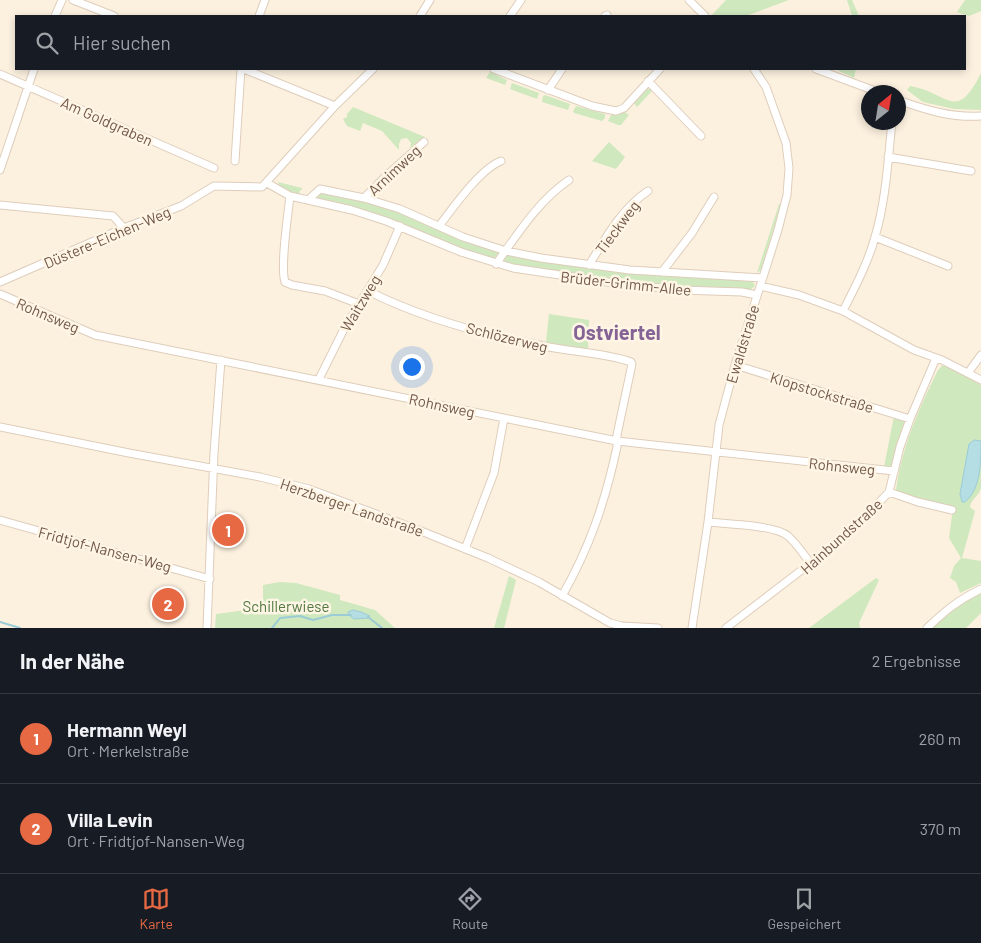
<!DOCTYPE html>
<html lang="de">
<head>
<meta charset="utf-8">
<style>
  :root { --surface:#171b24; --page:#20242c; --text:#f1f3f6; --muted:#9ea1a6; --line:#363941; --accent:#e66944 }
  body { margin:0; font-family:Barlow,sans-serif; background:var(--page); color:var(--text) }
  .compass { position:absolute; left:861px; top:85px; width:45px; height:45px; border-radius:50%; background:var(--surface); box-shadow:0 2px 8px #0003; rotate:30deg }
  .you { position:absolute; left:411px; top:366px; width:18px; height:18px; margin:-12px; border:4px solid #fff; border-radius:50%; background:#1a73e8; box-shadow:0 0 0 8px #1a73e833 }
  .badge { display:grid; place-items:center; width:32px; height:32px; border-radius:50%; background:var(--accent); color:#fff; font-size:16px; font-weight:700 }
  .pin { position:absolute; translate:-50% -50%; border:2px solid #fff; box-shadow:0 1px 5px #0006 }
  .list { margin:0; padding:0; list-style:none }
  h2 { display:flex; justify-content:space-between; align-items:center; height:65px; margin:0; padding:0 20px; font-size:21px }
  h2 small { font-size:16px; font-weight:400; color:var(--muted) }
  .list li { display:grid; grid-template-columns:32px 1fr auto; gap:15px; align-items:center; box-sizing:border-box; height:90px; padding:0 20px; border-top:1px solid var(--line) }
  .list b { display:block; font-size:19px; white-space:nowrap }
  .list p { margin:0; font-size:16px; white-space:nowrap; color:var(--muted) }
  .list em { font-size:16px; font-style:normal; color:var(--muted) }
  .icon { flex:none; width:28px; height:28px; fill:none; stroke:currentColor; stroke-width:2; stroke-linecap:round; stroke-linejoin:round }
  .map { position:relative; flex:none; width:981px; height:628px; overflow:hidden }
  .search { position:absolute; background:var(--surface); box-shadow:0 2px 8px #0003; left:15px; right:15px; top:15px; height:55px; display:flex; align-items:center; gap:12px; box-sizing:border-box; padding:0 18px; border-radius:0px; color:var(--muted); font-size:19px }
  .sheet { height:245px; background:var(--surface) }
  nav { display:flex; justify-content:space-around; align-items:center; box-sizing:border-box; height:70px; border-top:1px solid var(--line); background:var(--surface); font-size:14px; color:var(--muted) }
  nav a { display:grid; justify-items:center; gap:2px }
  nav .on { color:var(--accent) }
  .map>svg:first-child { display:block }
</style>
</head>
<body>
<div class="map">
<svg width="981" height="628" viewBox="0 0 981 628">
  <rect width="100%" height="100%" fill="#fcf1df"/>
  <path fill="#cfe8be" d="M726,0h63l-43,16h-35z
    M847,0h5l7,16h-7z
    M965,0h16v11l-12,5 -12,-4z
    M837,69h19l-2,9 -17,-8z
    M490,72l17,8 -2,5 -19,-7z
    M981,73v37l-27,-1 -31,-7 -16,-12 3,-4c38,6 46,38 71,-13z
    M512,83l27,10 -2,6 -27,-10z
    M648,88l4,3 -15,16 -3,-4z
    M545,95l25,9 -2,6 -26,-8 1,-6z
    M576,106l29,8v4l-3,3 -28,-8 -1,-2z
    M353,107l72,30 -15,11 1,-5 -4,-5 -6,1 -2,5v6l-17,-19 -19,-8 -3,8 -13,-5 -4,-7 4,-2v-3z
    M625,112l4,3 -8,10h-3l-10,-4 3,-6h6z
    M609,142l16,15 -9,12 -24,-8z
    M278,182l24,6v2h-2l-1,5c-8,-1 -19,-5 -21,-13z
    M321,192c62,10 119,36 177,60v2l-6,6 -51,-19 -56,-24 -70,-18 -1,-3z
    M779,204h2l-20,66 -4,3z
    M508,255l244,25 3,6 -5,4 -128,-9 -113,-16 -6,-3 2,-5z
    M549,314l40,6 -1,32 -41,-8 -1,-2z
    M942,366h4l35,19v103c-2,8 -10,11 -11,19l5,4 -13,47 19,3v22l-21,10 -4,-11 -6,-4 4,-12 7,-8 -12,-20 4,-30 -35,-7 -22,-10c5,-42 23,-83 42,-121z
    M894,416l11,5 1,2 -13,41 -5,4 -4,-1z
    M289,487l27,9 -2,3 -26,-7z
    M509,576l7,4 -12,48h-10z
    M876,578l3,2 -20,43 1,5h-51z
    M280,582l16,1 44,12v5l35,10 20,18h-180l1,-14 23,-3 24,-9v-17z
    M981,593v20l-15,15h-36l30,-26z"/>
  <path fill="#b4dde4" stroke="#9bccd6" d="M974,440l7,1c0,20 0,48 -16,61h-3l-2,-8 9,-50z
    M353,610l8,2 9,4 -2,2 -14,1 -5,-4 -1,-3z"/>
  <g fill="none" stroke-linecap="round" stroke-linejoin="round">
    <path stroke="#9bccd6" stroke-width="2" d="M368,617l14,11
      M0,622l20,6
      M272,628l8,-10 20,-2 13,4 19,-5h19"/>
    <defs>
      <path id="minor" d="M73,0l41,16
        M689,0l16,16
        M55,16l7,-16
        M259,16l6,-16
        M420,16l10,-16
        M510,16l11,-16
        M605,16l2,-1
        M244,69l91,37
        M494,69l98,37 24,5 8,-3 36,-39
        M816,69l62,23
        M0,74l214,94
        M648,81l53,55
        M548,90l14,-21
        M898,100c28,10 54,18 83,16
        M888,157l83,14
        M235,161l6,-92
        M0,170l34,-101
        M267,183l23,13 62,14 34,11 75,31 52,16 107,16 61,6 61,2 15,3
        M290,196c-2,18 -10,71 -5,86l7,3 33,6 34,13
        M364,198l23,-23 37,-33
        M308,200l12,-11 44,9 36,11 63,28 43,14 35,7 89,12 132,8
        M0,205l113,11 11,12
        M439,226c14,-18 41,-57 62,-65
        M875,237l73,29
        M496,264c21,-29 43,-64 73,-84
        M589,265c16,-26 33,-57 59,-74
        M662,272l30,-39 22,-36
        M0,282l124,-54 57,-22 33,-20 48,1 73,-81 38,-37
        M760,286l39,9 44,16 71,39 28,10 39,20
        M368,291c54,27 116,44 176,55 27,6 62,7 87,16l1,2 -15,71v12c-12,55 -27,100 -55,149
        M0,294l95,41 522,106 277,30
        M843,311c12,-24 25,-48 32,-74 11,-37 13,-77 17,-115
        M735,365l175,54
        M968,373l13,-18
        M319,379l25,-50 39,-64 17,-39
        M0,427l129,26 131,24 49,12 107,40 72,29 51,24 71,41 12,3 36,2
        M889,492l29,10 34,8
        M0,520l210,59
        M708,522c18,2 67,3 80,14 9,8 16,19 23,28
        M465,549l29,-76 10,-55
        M207,628l7,-175 7,-93
        M692,628l16,-106 11,-97 16,-60 43,-135 9,-35 2,-27 -3,-25 -20,-56 -12,-18
        M726,628l107,-82 34,-31 22,-23 11,-45 10,-28 26,-61
        M927,628c18,-17 31,-28 54,-39"/>
    </defs>
    <use href="#minor" stroke="#dfcdbb" stroke-width="9"/>
    <use href="#minor" stroke="#fff" stroke-width="7"/>
  </g>
  <g text-anchor="middle" dominant-baseline="central" stroke-width="5" stroke-linejoin="round" paint-order="stroke">
    <g font-size="15" fill="#715747" stroke="#fff5e5">
      <text transform="translate(107 121) rotate(24)">Am Goldgraben</text>
      <text transform="translate(394 170) rotate(-43)">Arnimweg</text>
      <text transform="translate(617 227) rotate(-53)">Tieckweg</text>
      <text transform="translate(107 237) rotate(-23)">Düstere-Eichen-Weg</text>
      <text transform="translate(626 283) rotate(6)">Brüder-Grimm-Allee</text>
      <text transform="translate(360 303) rotate(-59)">Waitzweg</text>
      <text transform="translate(48 315) rotate(23)">Rohnsweg</text>
      <text transform="translate(507 337) rotate(14)">Schlözerweg</text>
      <text transform="translate(742 344) rotate(-73)">Ewaldstraße</text>
      <text transform="translate(822 392) rotate(17)">Klopstockstraße</text>
      <text transform="translate(442 405) rotate(12)">Rohnsweg</text>
      <text transform="translate(842 466) rotate(6)">Rohnsweg</text>
      <text transform="translate(352 507) rotate(19)">Herzberger Landstraße</text>
      <text transform="translate(841 536) rotate(-42)">Hainbundstraße</text>
      <text transform="translate(105 549) rotate(15)">Fridtjof-Nansen-Weg</text>
    </g>
    <g font-size="15" fill="#507840" stroke="#fff5e5">
      <text x="286" y="606">Schillerwiese</text>
    </g>
    <g font-size="20" font-weight="bold" fill="#846395" stroke="#fff5e5">
      <text x="617" y="332">Ostviertel</text>
    </g>
  </g>
</svg>
<svg class="compass" viewBox="-18 -18 36 36"><path d="M0-13l5 13h-10z" fill="#e53935"/><path d="M0 13l5-13h-10z" fill="#9ea1a6"/></svg>
<div class="you"></div>
<div class="pin badge" style="left:228px;top:530px">1</div>
<div class="pin badge" style="left:168px;top:604px">2</div>
<div class="search"><svg class="icon" aria-label="search" viewBox="0 0 24 24"><circle cx="10" cy="10" r="6"/><path d="M15 15l6 6"/></svg>Hier suchen</div>
</div>
<section class="sheet">
<h2>In der Nähe<small>2 Ergebnisse</small></h2>
<ul class="list">
<li><span class="badge">1</span><div><b>Hermann Weyl</b><p>Ort · Merkelstraße</p></div><em>260 m</em></li>
<li><span class="badge">2</span><div><b>Villa Levin</b><p>Ort · Fridtjof-Nansen-Weg</p></div><em>370 m</em></li>
</ul>
</section>
<nav>
<a class="on"><svg class="icon" aria-label="map" viewBox="0 0 24 24"><path d="M3 6l6-2 6 2 6-2v14l-6 2-6-2-6 2zM9 4v14M15 6v14"/></svg>Karte</a>
<a><svg class="icon" aria-label="directions" viewBox="0 0 24 24"><path d="M12 3l9 9-9 9-9-9zM9 14v-3h6M13 9l2 2-2 2"/></svg>Route</a>
<a><svg class="icon" aria-label="saved" viewBox="0 0 24 24"><path d="M7 4h10v16l-5-4-5 4z"/></svg>Gespeichert</a>
</nav>
</body>
</html>
